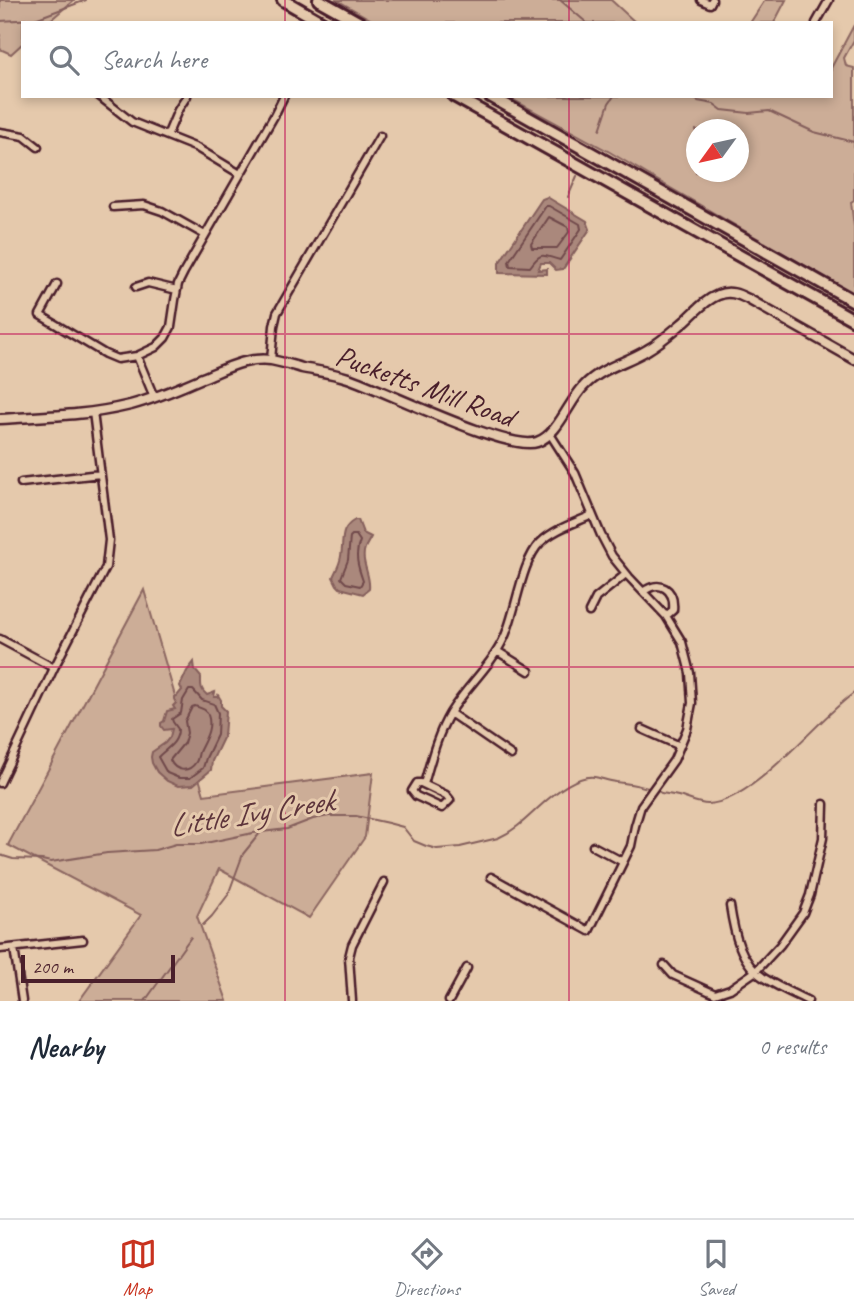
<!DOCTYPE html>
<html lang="en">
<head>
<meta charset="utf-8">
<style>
  :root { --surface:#fff; --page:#f6f6f7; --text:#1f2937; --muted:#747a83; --line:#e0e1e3; --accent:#c8321e }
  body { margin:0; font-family:Caveat,sans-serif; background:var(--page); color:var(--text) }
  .compass { position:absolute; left:686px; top:119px; width:63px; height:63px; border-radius:50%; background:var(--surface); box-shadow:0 4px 10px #0003; rotate:237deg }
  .scale { position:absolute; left:21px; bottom:18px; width:154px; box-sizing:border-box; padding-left:7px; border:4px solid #4a1f2b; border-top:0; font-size:19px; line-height:24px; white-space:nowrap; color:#4a1f2b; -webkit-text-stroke:5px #e5c9ac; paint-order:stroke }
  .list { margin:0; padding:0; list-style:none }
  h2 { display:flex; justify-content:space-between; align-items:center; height:91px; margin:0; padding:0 28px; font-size:30px }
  h2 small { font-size:23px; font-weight:400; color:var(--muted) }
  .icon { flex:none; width:38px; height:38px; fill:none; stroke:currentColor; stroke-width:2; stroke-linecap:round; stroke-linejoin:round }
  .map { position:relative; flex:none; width:854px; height:1001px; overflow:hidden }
  .search { position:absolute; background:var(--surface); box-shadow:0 4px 10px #0003; left:21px; right:21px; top:21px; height:77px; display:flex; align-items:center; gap:18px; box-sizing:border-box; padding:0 24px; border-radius:0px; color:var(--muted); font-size:26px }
  .sheet { height:217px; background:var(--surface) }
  nav { display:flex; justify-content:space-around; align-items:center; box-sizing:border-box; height:98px; border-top:2px solid var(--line); background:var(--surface); font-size:19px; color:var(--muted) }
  nav a { display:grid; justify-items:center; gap:4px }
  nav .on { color:var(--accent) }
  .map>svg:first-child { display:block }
</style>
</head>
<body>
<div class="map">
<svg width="854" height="1001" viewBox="0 0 854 1001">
  <rect width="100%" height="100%" fill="#e5c9ac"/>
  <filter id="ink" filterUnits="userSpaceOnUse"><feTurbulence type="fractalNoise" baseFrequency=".0143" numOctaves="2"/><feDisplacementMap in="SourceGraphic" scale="14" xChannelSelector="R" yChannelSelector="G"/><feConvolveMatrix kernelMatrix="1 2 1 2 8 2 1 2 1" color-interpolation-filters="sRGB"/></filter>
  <g filter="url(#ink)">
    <path fill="#ccad97" stroke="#8b6661" stroke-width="2" fill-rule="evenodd" d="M0,0h74l-27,23h-24v20l-12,11 -11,-5z
      M337,0h274l25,23h-259z
      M765,0h21l-12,23h-24z
      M854,25v15l-10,18 2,8 8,2v132l-3,2 3,25v67l-199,-115 -47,-28 -102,-55h325v-28zM696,130h42v42h-42z
      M144,590l60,205 169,-22 -8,64 -56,81 -90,-49 -22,47 30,85h-148l62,-86 -133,-70z"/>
    <path fill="#aa887b" stroke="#845e5b" stroke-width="2" d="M547,197l40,24 3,8 -27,40 -7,1 -7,-7h-8l-3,7 9,-1v5l-48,-1v-10l43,-64z
      M355,520h3l5,13 8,4c-2,4 -4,7 -6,11 -5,14 6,27 4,41l-6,5 -23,-6 -3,-3 -4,-8c3,-7 7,-13 8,-21 3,-16 -2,-27 14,-36z
      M194,662l1,8 6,7c0,9 -1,12 6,18l8,-3 -1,5h3l1,-2 3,5v6l5,5 -2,25 -12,25 -1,9 -18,15 -15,1 -11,-5 -10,-9 -5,-9 -1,-6 1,-5 13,-9 5,-6 2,-8 -8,1 -3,-4v-3l3,-2 3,-10 8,-2 -2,-3 3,-3 -2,-4v-2l3,-1 5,-6 -2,-4 7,-15z"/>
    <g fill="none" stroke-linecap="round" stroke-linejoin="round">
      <path stroke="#70494b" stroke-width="2" d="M546,206h3l31,18 1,5 -21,31c-17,-4 -18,-10 -30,7l-20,-1 -1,-5z
        M549,217l19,10 1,5 -12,16h-25l-1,-4z
        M352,535h4l4,6c-6,14 -2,26 3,40l-3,5 -14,-3 -5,-5 7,-18 2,-23z
        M189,690h4l9,10 12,4 4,9 -1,22 -11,23 -3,10 -13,10h-11l-12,-5 -9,-16c8,-9 20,-13 20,-28l-5,-7 -1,-3 9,-6 2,-13z
        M195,706c5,2 12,3 13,9 5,13 -4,26 -9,37 -1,3 -1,7 -3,10 -8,12 -21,9 -26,-2l14,-17 3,-10 -2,-12 7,-14z"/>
      <path stroke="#845e5b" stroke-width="2" d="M560,0l27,23
        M0,21l35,-2 51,-19
        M691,96l7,5 16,3 8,6 27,3 20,-2 45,21 40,10
        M600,130l9,-27 5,-7
        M568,197l9,-21
        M656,790l5,3c7,1 14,2 21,4 9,3 17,7 26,7 46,-2 108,-84 146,-111
        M0,855l13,4 29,1 9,2 56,-9 48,-3 21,-6h25l52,-11 34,-4 26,-10 16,-3h27l32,7 15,4 11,14 12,5 11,3 23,-2 38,-9c16,-7 27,-18 40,-30 13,-12 37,-33 56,-31 7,1 14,4 22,5 11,1 21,3 32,6
        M203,925l9,-9 16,-21 15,-41 17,-21
        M145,1001l46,-64"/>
      <defs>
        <path id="minor" d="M701,0l9,4 2,-4
          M816,23l13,-23
          M99,96l33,26 65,26 43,26
          M0,132l24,4 14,11
          M167,136l11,-26 9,-14
          M113,207l31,-2 18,6 43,24
          M57,284l-17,31 65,39 12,5 20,-3 19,-9 9,-9 6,-11 4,-27 3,-16 6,-12 90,-156 10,-20
          M136,287l12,-4 29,7
          M137,356l17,41
          M271,360l3,-34 3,-13 103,-177
          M21,483l79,-9
          M643,592c17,-13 32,-3 30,18l-7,6
          M589,612l7,-14 30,-24
          M0,639l54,29
          M497,651l32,20
          M450,713l61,42
          M642,729l38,17
          M0,783l54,-115 52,-101 3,-27 -16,-128
          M417,783h4l25,12 4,5 -8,8 -26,-12 -4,-5z
          M424,784c7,-24 13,-49 26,-71 16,-26 41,-47 54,-75 12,-25 17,-76 36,-95 14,-14 35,-20 52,-28
          M593,846l30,16
          M491,877l98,54 42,-85 4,-20 6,-20 33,-46 13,-31 5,-26 -2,-30 -8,-31 -16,-26 -37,-39 -17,-21 -11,-21 -26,-62 -25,-39
          M730,906c4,26 10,57 34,72 14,9 30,16 44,23
          M14,948l8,53
          M0,949l83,-9
          M664,965l9,10 42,19 15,-5 26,-18 24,-26 23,-32 7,-18 13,-57 1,-34
          M352,1001l-3,-44 3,-12 32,-63
          M449,1001l18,-33"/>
        <path id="tertiary" d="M0,419c42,-3 85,-3 126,-13 27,-6 54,-19 79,-29 22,-9 42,-20 66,-17 10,2 21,5 31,8 15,3 31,5 46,10 36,12 160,74 189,64 21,-7 32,-41 47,-56 18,-19 42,-23 63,-36 14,-8 26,-19 38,-29 10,-9 20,-21 33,-26 11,-5 20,-1 30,4l106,60"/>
        <path id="motorway" d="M283,0l40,23
          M319,0l41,23
          M454,96l400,224
          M490,96l364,205"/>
      </defs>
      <use href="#minor" stroke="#4a1f2b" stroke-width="11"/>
      <use href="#tertiary" stroke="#4a1f2b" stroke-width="13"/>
      <use href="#motorway" stroke="#4a1f2b" stroke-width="16"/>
      <use href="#minor" stroke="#e5c9ac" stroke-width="6"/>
      <use href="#tertiary" stroke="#e5c9ac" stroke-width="8"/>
      <use href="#motorway" stroke="#e5c9ac" stroke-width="10"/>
    </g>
  </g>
  <path fill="none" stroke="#c2185b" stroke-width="2" stroke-opacity="0.55" d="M285,0v23M569,0v23M285,96v905M569,96v905M0,334h854M0,667h854"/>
  <g text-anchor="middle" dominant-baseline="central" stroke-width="6" stroke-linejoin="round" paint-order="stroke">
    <g font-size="30" fill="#4a1f2b" stroke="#e5c9ac">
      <text transform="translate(425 386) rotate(20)">Pucketts Mill Road</text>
    </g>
    <g font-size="32" font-style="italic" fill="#5d343b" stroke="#e5c9ac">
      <text transform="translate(251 813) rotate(-9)">Little Ivy Creek</text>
    </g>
  </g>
</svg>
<svg class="compass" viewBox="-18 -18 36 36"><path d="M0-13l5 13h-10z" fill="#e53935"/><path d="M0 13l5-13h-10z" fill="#747a83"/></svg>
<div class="scale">200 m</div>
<div class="search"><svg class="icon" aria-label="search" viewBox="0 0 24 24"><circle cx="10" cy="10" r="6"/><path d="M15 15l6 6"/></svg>Search here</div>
</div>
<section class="sheet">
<h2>Nearby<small>0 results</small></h2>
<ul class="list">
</ul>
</section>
<nav>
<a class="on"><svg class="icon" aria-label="map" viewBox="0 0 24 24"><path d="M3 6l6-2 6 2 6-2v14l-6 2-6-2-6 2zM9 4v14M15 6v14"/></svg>Map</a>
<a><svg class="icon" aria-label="directions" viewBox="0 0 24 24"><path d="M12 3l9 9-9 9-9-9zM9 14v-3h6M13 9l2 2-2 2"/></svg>Directions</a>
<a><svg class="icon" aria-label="saved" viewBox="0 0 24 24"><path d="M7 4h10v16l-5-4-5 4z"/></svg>Saved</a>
</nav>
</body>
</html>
